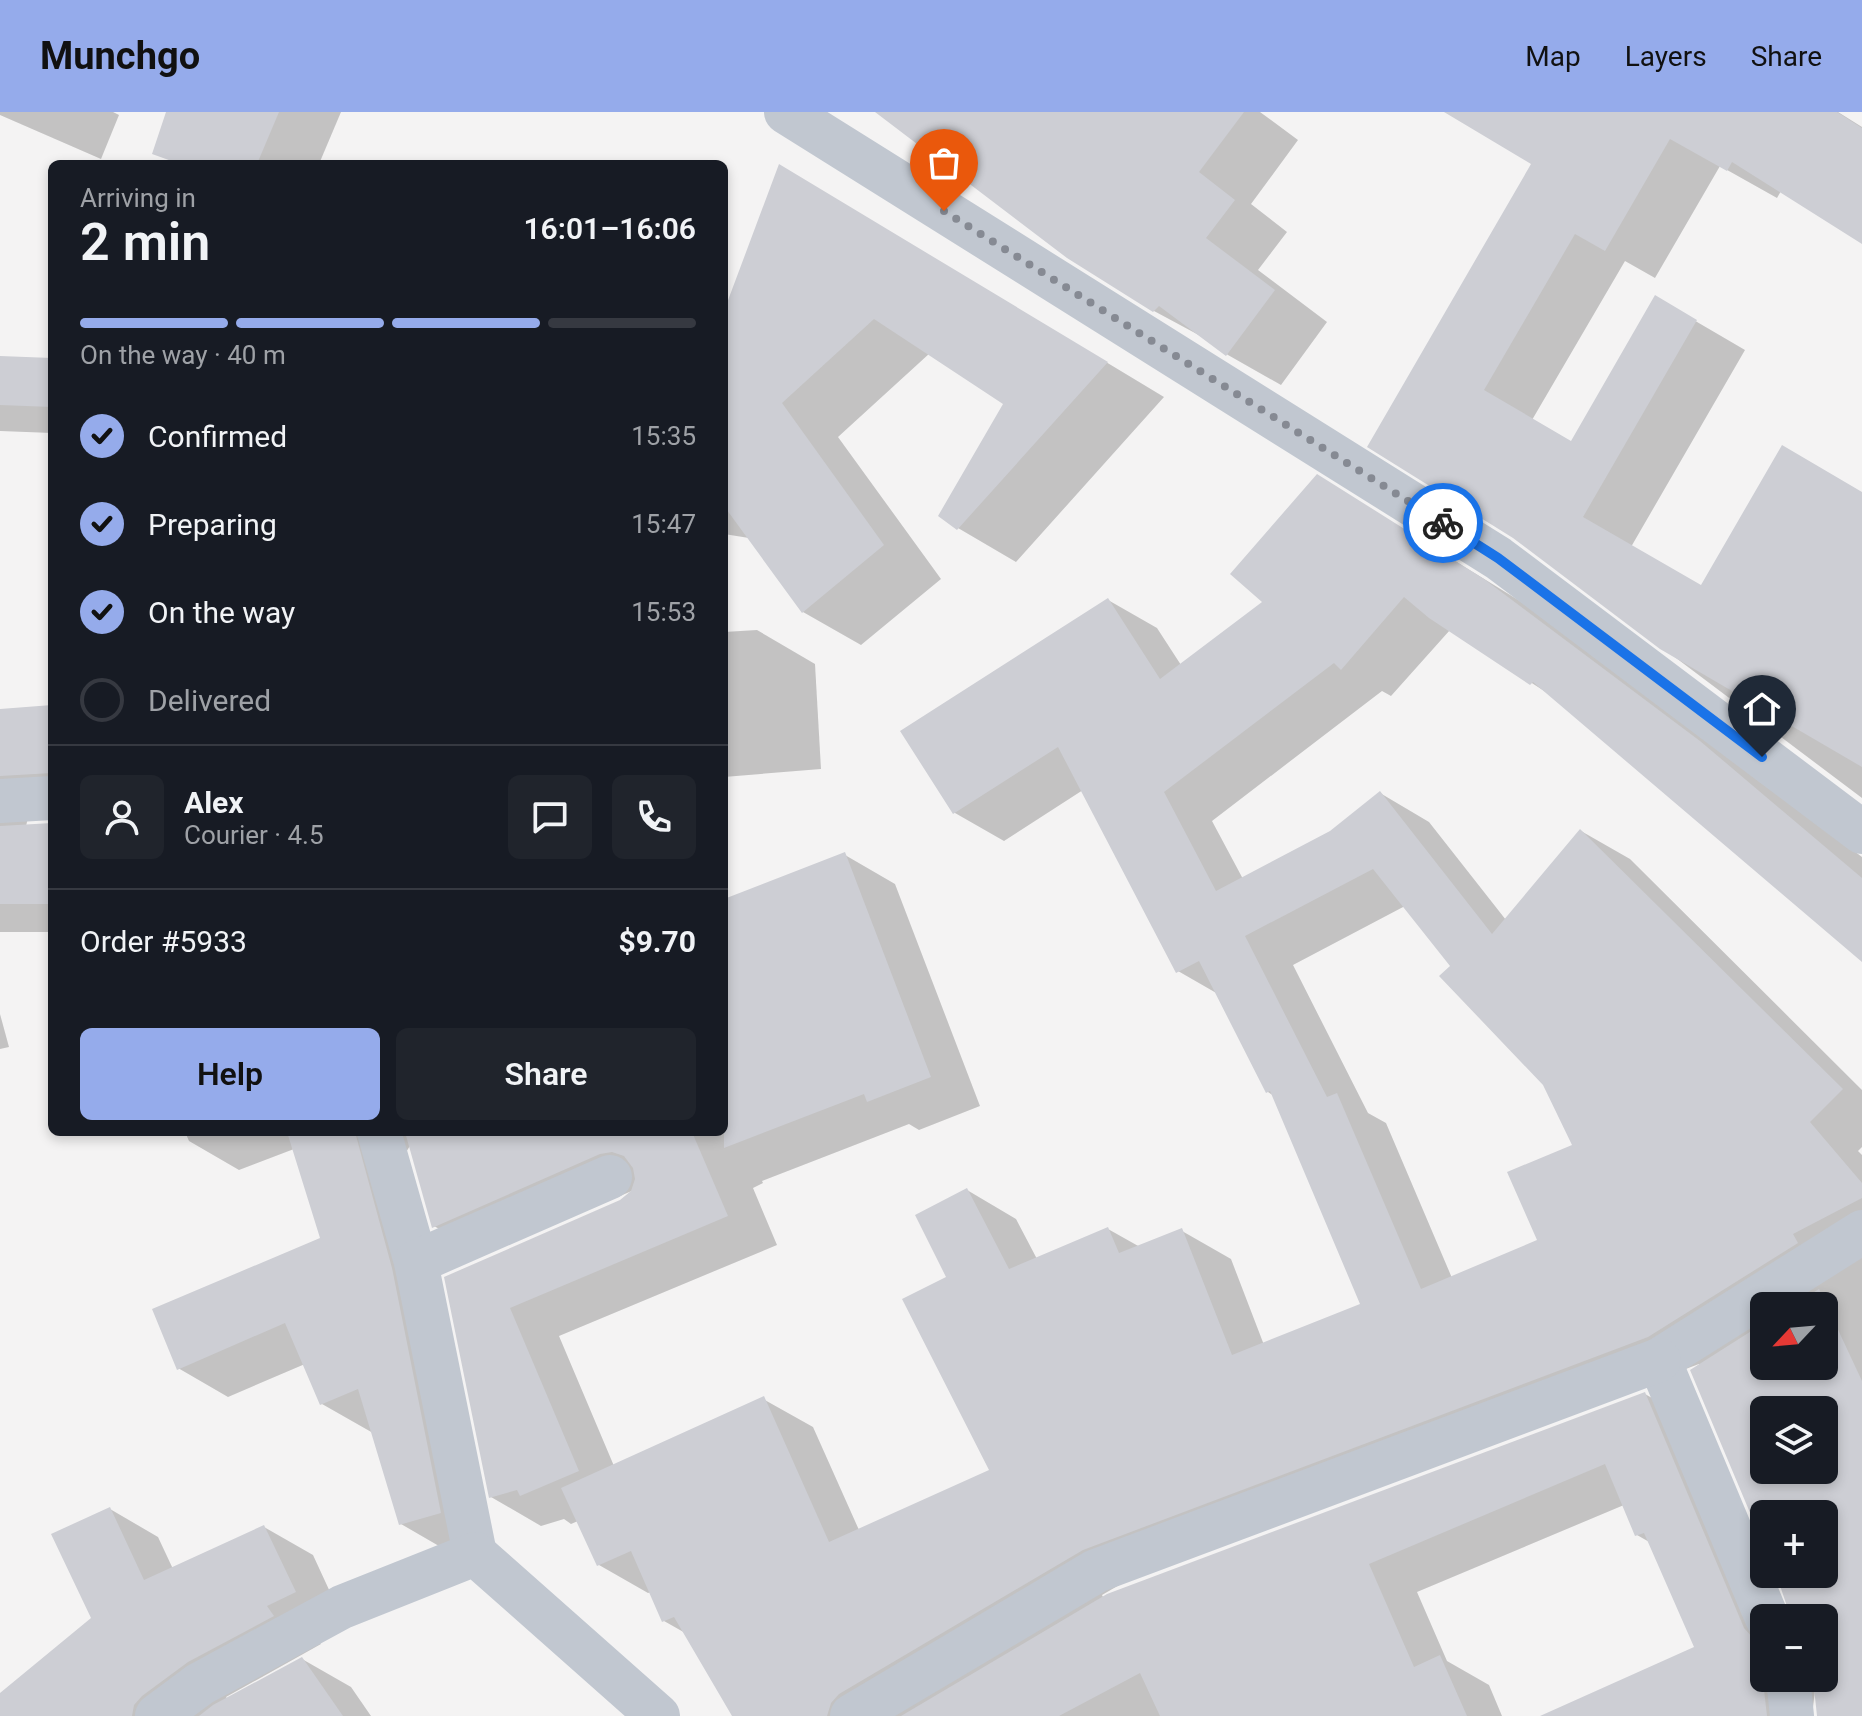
<!DOCTYPE html>
<meta charset="utf-8">
<style>
:root{--surface:#171b24;--page:#20242c;--text:#f1f3f6;--muted:#9ea1a6;--line:#363941;--accent:#95abeb}
body{margin:0;font-family:Roboto,sans-serif;background:var(--page);color:var(--text);height:100vh;display:flex;flex-direction:column;font-size:30px;white-space:nowrap}
*{box-sizing:border-box;margin:0}
p{font-size:26px;color:var(--muted)}
.icon{flex:none;width:44px;height:44px;fill:none;stroke:currentColor;stroke-width:2;stroke-linecap:round;stroke-linejoin:round}
.map{position:relative;flex:1;overflow:hidden}
.details{position:absolute;left:48px;top:48px;width:680px;height:976px;display:flex;flex-direction:column;background:var(--surface);border-radius:12px;box-shadow:0 4px 12px #0003}
.details>*{flex:none}
.needle{width:52px;rotate:244deg}
.buttons{position:absolute;left:1750px;top:1180px;display:grid;gap:16px}
.buttons a{display:grid;place-items:center;width:88px;height:88px;border-radius:12px;background:var(--surface);box-shadow:0 4px 12px #0003;font-size:40px}
.pin{position:absolute;display:grid;place-items:center;width:68px;height:68px;color:#fff;margin:-82px -34px;border-radius:50% 50% 50% 0;rotate:-45deg;box-shadow:0 0 8px #0007}
.pin .icon{rotate:45deg}
.courier{position:absolute;display:grid;place-items:center;width:80px;height:80px;margin:-40px;border:6px solid #1a73e8;border-radius:50%;background:#fff;color:#222;box-shadow:0 2px 10px #0007}
.headline em{font-style:normal;font-weight:600}
.headline div{display:flex;flex-direction:column-reverse}
.headline{display:flex;align-items:center;justify-content:space-between;height:136px;padding:0 32px}
h1{font-size:52px;font-weight:600;line-height:60px}
.bar{display:grid;grid-template-columns:repeat(4,1fr);gap:12px 8px;align-content:center;height:96px;padding:0 32px}
.bar i{height:10px;border-radius:6px;background:var(--line)}
.bar .current{background:var(--accent)}
.bar p{grid-column:span 4}
.line{display:flex;align-items:center;gap:20px;padding:0 32px;border-top:2px solid var(--line)}
.line div{flex:1}
.round{display:grid;place-items:center;flex:none;width:84px;height:84px;border-radius:12px;background:var(--page)}
ol{padding:0 32px;list-style:none}
li{display:flex;align-items:center;gap:24px;height:88px}
li p{margin-inline-start:auto}
li .icon{padding:8px;border-radius:50%;background:var(--accent);color:#111;stroke-width:4}
li:last-child{color:var(--muted)}
li i{width:44px;height:44px;border:4px solid var(--line);border-radius:50%}
.primary-button{display:flex;gap:16px;margin-top:auto;padding:16px 32px}
.primary-button a{flex:1;height:92px;border-radius:12px;background:var(--accent);color:#111;font-size:32px;font-weight:600;line-height:92px;text-align:center}
.primary-button a+a{background:var(--page);color:var(--text)}
header{display:flex;align-items:center;gap:48px;box-sizing:border-box;height:112px;padding:0 40px;background:var(--accent);color:#111}
header strong{font-size:38px}
nav{display:flex;gap:44px;margin-inline-start:auto;font-size:28px}
.map>svg:first-child{display:block}
.shadow{fill:#0003;fill-rule:evenodd}
.building{fill:#cdced4;fill-rule:evenodd}
.lines{fill:none;stroke-linecap:round;stroke-linejoin:round}
.minor{stroke:#c1c7d0;stroke-width:44}
.done{stroke:#868a93;stroke-width:8;stroke-dasharray:0 14.4}
.route{stroke:#1a73e8;stroke-width:10}
</style>
<header>
<strong>Munchgo</strong>
<nav><a>Map</a><a>Layers</a><a>Share</a></nav>
</header>
<div class="map">
<svg width="1862" height="1604" viewBox="0 0 1862 1604">
<rect width="100%" height="100%" fill="#f4f3f3"/>
<g class="shadow">
<polygon points="0,0 113,0 119,3 101,47 0,3"/>
<polygon points="168,0 341,0 319,52 212,52"/>
<polygon points="879,0 1260,0 1298,28 1251,92 1287,120 1258,158 1327,210 1281,273 1228,243 1208,228 1154,199"/>
<polygon points="1448,0 1838,0 1862,15 1862,130 1781,79 1777,86 1720,54 1655,166 1625,149 1532,308 1572,331 1656,186 1745,238 1631,435 1702,476 1862,382 1862,686 1514,424 1370,334 1534,51"/>
<polygon points="837,88 1164,285 1016,450 958,416 1006,292 930,241 838,325 941,467 861,533 803,500 749,426 724,422 724,205"/>
<polygon points="0,246 52,248 52,321 0,319"/>
<path d="M1317,364L1533,497L1862,745V847L1552,584L1450,518L1391,584L1382,579L1212,709L1243,767L1331,720L1380,681L1429,710L1506,808L1581,719L1630,747L1862,978V1035L1858,1039L1862,1043V1604H1818L1815,1578L1812,1604H1545L1696,1536L1651,1431L1637,1423L1624,1393L1417,1480L1447,1549L1489,1573L1502,1604H734L687,1522L664,1509L651,1480L648,1481L599,1453L578,1409L571,1412L564,1407L541,1414L491,1385L447,1166L621,1090L634,1078L484,1143L434,1114L411,1032L405,1042L441,1186L451,1441L401,1412L373,1321L322,1292L305,1252L228,1285L178,1256L323,1127L294,1037L239,1058L189,1029L185,1020H724V789L845,743L895,772L980,994L919,1018L909,1012L762,1069L763,1071L753,1076L777,1133L559,1224L614,1354L763,1287L813,1315L859,1418L992,1359L949,1166L967,1078L1016,1107L1037,1147L1108,1117L1140,1135L1182,1119L1231,1147L1264,1233L1362,1193L1274,984L1268,980L1218,882L1178,859L1083,678L1004,729L955,701L902,619L1108,488L1157,516L1181,553L1265,490ZM1405,794L1544,972L1574,1034L1540,1129L1452,1166L1386,1011L1368,1001L1293,853ZM1764,1194H1824V1254H1764ZM1699,1252L1764,1429V1402H1824V1462H1778L1793,1506H1824V1566H1764V1506L1694,1310L1645,1282L1103,1485L1102,1483L1133,1465ZM1764,1298H1824V1358H1764Z"/>
<polygon points="757,518 815,552 821,657 724,665 724,520"/>
<polygon points="52,595 52,692 28,706 26,714 52,713 52,820 0,820 0,599"/>
<polygon points="0,902 9,935 0,937"/>
<polygon points="110,1397 158,1425 173,1457 264,1415 313,1443 343,1508 314,1522 321,1532 226,1585 228,1588 302,1547 351,1575 371,1604 0,1604 0,1583 93,1507"/>
</g>
<g class="building">
<polygon points="166,0 279,0 257,52 180,52 152,42"/>
<polygon points="875,0 1244,0 1199,60 1235,88 1206,126 1275,178 1226,244 1159,194 1153,200 1067,146"/>
<polygon points="1444,0 1837,0 1862,16 1862,132 1732,50 1727,59 1670,27 1605,139 1575,122 1484,278 1571,329 1655,183 1697,208 1583,405 1701,473 1782,333 1862,380 1862,655 1660,537 1513,426 1367,335 1531,52"/>
<polygon points="779,52 1108,250 957,418 938,404 1003,292 874,207 782,291 884,433 802,501 724,394 724,199"/>
<polygon points="0,244 52,246 52,295 0,293"/>
<path d="M1317,362L1484,467L1700,629L1862,766V850L1533,570L1530,573L1429,506L1404,485L1341,558L1334,551L1164,680L1216,779L1330,719L1380,679L1492,822L1580,717L1843,977L1810,1010L1862,1071V1086L1793,1122L1798,1131L1648,1225L1083,1438L839,1582L831,1591L827,1604H732L674,1505L662,1510L631,1439L597,1454L561,1376L764,1284L829,1430L989,1358L902,1187L946,1165L915,1103L967,1076L1009,1157L1108,1115L1119,1141L1182,1116L1232,1243L1360,1192L1270,979L1266,981L1199,849L1176,861L1058,635L953,702L900,619L1108,486L1160,567L1262,490L1230,462ZM1373,757L1450,854L1439,864L1543,973L1572,1033L1507,1060L1537,1128L1421,1177L1337,981L1327,985L1245,824Z"/>
<polygon points="52,593 52,661 0,664 0,597"/>
<polygon points="52,711 52,792 0,792 0,714"/>
<polygon points="845,740 931,965 867,990 864,982 724,1036 724,787"/>
<polygon points="287,1020 355,1020 392,1156 441,1401 399,1413 358,1277 320,1293 285,1211 177,1258 152,1197 320,1126"/>
<polygon points="405,1020 692,1020 728,1104 510,1196 579,1359 520,1384 517,1378 489,1386 444,1165 620,1088 631,1079 635,1067 633,1056 624,1044 612,1040 600,1042 432,1116"/>
<path d="M1819,1177L1862,1269V1604H1817L1813,1566H1824V1506H1791L1776,1462H1824V1402H1764V1434L1690,1258L1764,1211V1254H1824V1194H1792ZM1764,1298H1824V1358H1764Z"/>
<polygon points="1645,1280 1744,1516 1753,1526 1764,1531 1763,1569 1767,1604 1540,1604 1694,1535 1644,1421 1635,1424 1605,1352 1369,1452 1414,1555 1440,1543 1467,1604 1160,1604 1140,1561 1059,1604 901,1604 1107,1482"/>
<polygon points="110,1395 144,1468 264,1413 296,1480 267,1494 274,1504 188,1550 142,1584 134,1593 132,1604 0,1604 0,1581 91,1506 51,1422"/>
<polygon points="302,1545 343,1604 199,1604 213,1593"/>
</g>
<g class="lines">
<g class="minor">
<polyline points="786,0 1498,446 1862,720"/>
<polyline points="0,689 52,686"/>
<polyline points="379,1020 416,1150"/>
<polyline points="475,1442 416,1150 610,1065"/>
<polyline points="1767,1506 1659,1248 1862,1120"/>
<polyline points="1788,1566 1792,1604"/>
<polyline points="157,1604 200,1572 342,1495 475,1442 658,1604"/>
<polyline points="852,1604 1096,1459 1659,1248"/>
</g>
</g>
<g class="lines">
<polyline class="done" points="944,99 1443,411"/>
<polyline class="route" points="1443,411 1498,446 1762,645"/>
</g>
</svg>
<div class="buttons">
<a><svg class="needle" viewBox="-14 -14 28 28"><path d="M0-13l5 13h-10z" fill="#e53935"/><path d="M0 13l5-13h-10z" fill="#9ea1a6"/></svg></a>
<a><svg class="icon" aria-label="layers" viewBox="0 0 24 24"><path d="M12 4l9 5-9 5-9-5zM3 14l9 5 9-5"/></svg></a>
<a>+</a>
<a>−</a>
</div>
<div class="pin" style="left:944px;top:99px;background:#ea580c"><svg class="icon" aria-label="bag" viewBox="0 0 24 24"><path d="M5 8h14l-1 12H6zM9 8a3 3 0 0 1 6 0"/></svg></div>
<div class="pin" style="left:1762px;top:645px;background:#1f2937"><svg class="icon" aria-label="home" viewBox="0 0 24 24"><path d="M3 11l9-7 9 7M6 9v11h12V9"/></svg></div>
<div class="courier" style="left:1443px;top:411px"><svg class="icon" aria-label="bike" viewBox="0 0 24 24"><circle cx="6" cy="16" r="4"/><circle cx="18" cy="16" r="4"/><path d="M6 16l4-8h5l3 8M10 8l3 8H6M13 5h3"/></svg></div>
<section class="details">
<div class="headline"><div><h1>2 min</h1><p>Arriving in</p></div><em>16:01–16:06</em></div>
<div class="bar"><i class="current"></i><i class="current"></i><i class="current"></i><i></i><p>On the way · 40 m</p></div>
<ol>
<li><svg class="icon" aria-label="check" viewBox="0 0 24 24"><path d="M5 12l5 5 9-10"/></svg>Confirmed<p>15:35</p></li>
<li><svg class="icon" aria-label="check" viewBox="0 0 24 24"><path d="M5 12l5 5 9-10"/></svg>Preparing<p>15:47</p></li>
<li><svg class="icon" aria-label="check" viewBox="0 0 24 24"><path d="M5 12l5 5 9-10"/></svg>On the way<p>15:53</p></li>
<li><i></i>Delivered</li>
</ol>
<div class="line" style="height:144px"><a class="round"><svg class="icon" aria-label="person" viewBox="0 0 24 24"><circle cx="12" cy="8" r="4"/><path d="M4 21q1-7 8-7t8 7"/></svg></a><div><b>Alex</b><p>Courier · 4.5</p></div><a class="round"><svg class="icon" aria-label="chat" viewBox="0 0 24 24"><path d="M4 5h16v11H9l-5 4z"/></svg></a><a class="round"><svg class="icon" aria-label="phone" viewBox="0 0 24 24"><path d="M5 4h4l2 5-3 2q2 4 5 5l2-3 5 2v4C11 20 4 13 5 4z"/></svg></a></div>
<div class="line" style="height:104px"><div>Order #5933</div><b>$9.70</b></div>
<div class="primary-button"><a>Help</a><a>Share</a></div>
</section>
</div>
